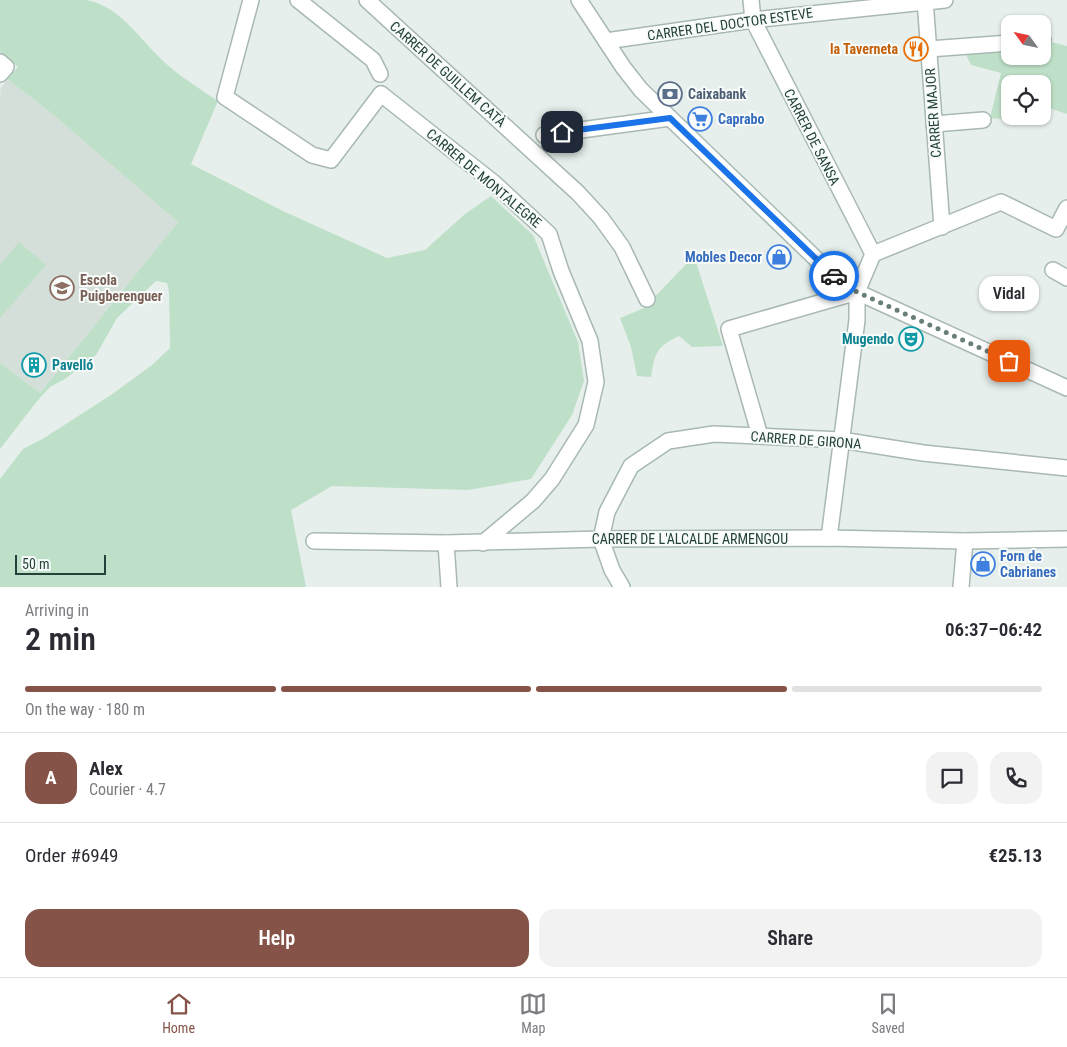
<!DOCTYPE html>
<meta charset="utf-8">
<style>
:root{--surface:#fff;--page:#f2f2f3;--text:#2b2b33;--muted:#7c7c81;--line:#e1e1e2;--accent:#855347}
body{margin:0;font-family:"Roboto Condensed",sans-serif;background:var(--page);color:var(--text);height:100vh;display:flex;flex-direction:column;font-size:19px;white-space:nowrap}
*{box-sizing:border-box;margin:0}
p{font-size:16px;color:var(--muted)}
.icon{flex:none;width:28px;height:28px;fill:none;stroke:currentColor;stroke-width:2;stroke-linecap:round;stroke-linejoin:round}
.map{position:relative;height:587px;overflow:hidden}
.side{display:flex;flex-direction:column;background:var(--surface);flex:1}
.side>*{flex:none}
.needle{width:32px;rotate:303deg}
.controls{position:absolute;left:1001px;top:15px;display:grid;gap:10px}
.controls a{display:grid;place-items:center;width:50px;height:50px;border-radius:10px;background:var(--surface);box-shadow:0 1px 4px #0004;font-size:25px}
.scale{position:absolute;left:15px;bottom:12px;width:91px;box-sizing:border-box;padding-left:5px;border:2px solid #24423a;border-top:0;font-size:14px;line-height:18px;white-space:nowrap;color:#24423a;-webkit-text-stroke:4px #f7fbf9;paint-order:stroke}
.pin{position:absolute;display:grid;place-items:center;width:42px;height:42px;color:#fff;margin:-21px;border-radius:10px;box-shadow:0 2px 8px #0006}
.courier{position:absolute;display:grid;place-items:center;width:50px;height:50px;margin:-25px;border:4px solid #1a73e8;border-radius:50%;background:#fff;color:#222;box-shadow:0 1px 6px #0007}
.bubble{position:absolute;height:35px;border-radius:15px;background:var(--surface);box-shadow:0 1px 4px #0004;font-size:16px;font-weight:600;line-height:35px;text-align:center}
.headline em{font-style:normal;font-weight:600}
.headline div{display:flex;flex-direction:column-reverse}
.headline{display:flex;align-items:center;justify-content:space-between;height:85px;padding:0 25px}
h1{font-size:32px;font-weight:600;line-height:38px}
.bar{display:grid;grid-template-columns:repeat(4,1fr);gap:8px 5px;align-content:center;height:60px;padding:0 25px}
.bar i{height:6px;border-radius:4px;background:var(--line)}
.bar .active{background:var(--accent)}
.bar p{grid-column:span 4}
.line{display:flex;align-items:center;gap:12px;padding:0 25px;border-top:1px solid var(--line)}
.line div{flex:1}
.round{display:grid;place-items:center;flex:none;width:52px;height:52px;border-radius:15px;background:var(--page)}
.action{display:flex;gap:10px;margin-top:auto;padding:10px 25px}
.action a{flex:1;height:58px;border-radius:15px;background:var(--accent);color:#fff;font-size:20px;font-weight:600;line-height:58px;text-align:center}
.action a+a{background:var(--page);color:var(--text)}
.tabs{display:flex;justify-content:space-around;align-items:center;height:70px;border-top:1px solid var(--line);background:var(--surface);font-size:14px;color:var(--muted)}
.tabs a{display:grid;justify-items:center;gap:2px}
.tabs .active{color:var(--accent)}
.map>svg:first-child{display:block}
.built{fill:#d4dfda}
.green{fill:#bfe0c8}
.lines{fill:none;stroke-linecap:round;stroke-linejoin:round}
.minor-casing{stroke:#a8b8b2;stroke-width:18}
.minor{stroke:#fff;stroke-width:15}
.done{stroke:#687f78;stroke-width:5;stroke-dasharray:0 9}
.route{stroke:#1a73e8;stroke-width:6}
.labels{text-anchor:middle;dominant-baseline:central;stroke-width:4;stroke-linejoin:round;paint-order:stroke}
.street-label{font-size:14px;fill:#24423a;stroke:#f7fbf9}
.food-label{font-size:14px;font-weight:bold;fill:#c56008;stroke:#f7fbf9;text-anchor:end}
.service-label{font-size:14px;font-weight:bold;fill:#4e5e75;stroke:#f7fbf9;text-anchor:start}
.shop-label{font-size:14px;font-weight:bold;fill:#366cbe;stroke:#f7fbf9;text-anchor:start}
.education-label{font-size:14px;font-weight:bold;fill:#785e54;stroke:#f7fbf9;text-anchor:start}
.culture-label{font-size:14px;font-weight:bold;fill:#0d838f;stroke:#f7fbf9;text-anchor:end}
</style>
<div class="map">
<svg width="1067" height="587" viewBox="0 0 1067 587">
<rect width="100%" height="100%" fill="#e6efeb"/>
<polygon class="built" points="7,79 50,112 178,222 40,393 0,363 0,95 1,92 0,90"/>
<g class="green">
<path d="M0,0H87C123,7 143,45 170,67C185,80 202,90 218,101L191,164L283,211L387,258L425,250L465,214L491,196L533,235L578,342L584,381L572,415L531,479L468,490L332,486L291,510L306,587H0V479L23,449L44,438L111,395L152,365L170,348L169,292L167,283L156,281L117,318L96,355L65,379L50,387L38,400L0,449V363L40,393L178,222L50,112L7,79L18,67L0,52Z"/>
<polygon points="1043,40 1067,46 1067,114 1043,106 1042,84 1010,84 1010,116 1025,116 1021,121 990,118 1001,73 971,65 964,50 1010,44 1010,56 1042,56"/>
<polygon points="19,242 46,265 0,318 0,265"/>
<path d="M694,256L723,346L692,347L679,336C656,347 655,353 651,377L637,376L631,347L620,318L644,308Z"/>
</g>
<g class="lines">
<g class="minor-casing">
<g id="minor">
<polyline points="251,0 225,97 312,155 331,160 381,94"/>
<polyline points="298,0 373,60 380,74"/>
<polyline points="367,0 578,193 601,218 622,247 647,299"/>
<polyline points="579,0 623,67 641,90 838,280 857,292 1067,388"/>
<polyline points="751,0 753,20 873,254"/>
<polyline points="925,0 942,227"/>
<polyline points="1042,40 1043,40"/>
<polyline points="606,41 753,20 945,0"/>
<polyline points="929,49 1010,43"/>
<polyline points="0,62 6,67 0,74"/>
<polyline points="381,94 494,183 549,234 561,271 590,341 596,382 586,425 552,479 533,501 483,543"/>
<polyline points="934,124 983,120"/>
<polyline points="544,135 670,118"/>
<polyline points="1053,270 1067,278"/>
<polyline points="760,436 729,329 857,292"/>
<polyline points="829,538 857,320 857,292 873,254 1001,202 1056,229 1067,208"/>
<polyline points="601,539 607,512 631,466 668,441 714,434 841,440 923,453 1067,468"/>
<polyline points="601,539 612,570 622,587"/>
<polyline points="314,541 446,543 601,539 829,538 965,541 1067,539"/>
<polyline points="446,543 449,587"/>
<polyline points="961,587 965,541"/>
</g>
</g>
<use href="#minor" class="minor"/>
</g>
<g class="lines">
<polyline class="done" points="834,276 857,292 1009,361"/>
<polyline class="route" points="562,132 670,118 834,276"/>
</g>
<defs>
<g id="restaurant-ring" transform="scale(1.25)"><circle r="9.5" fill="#f7fbf9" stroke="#e8710a" stroke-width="1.5"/><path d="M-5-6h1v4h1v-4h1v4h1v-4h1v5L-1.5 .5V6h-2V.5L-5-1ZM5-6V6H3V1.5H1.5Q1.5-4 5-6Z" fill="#e8710a"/></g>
<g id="bank-ring" transform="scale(1.25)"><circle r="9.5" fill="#f7fbf9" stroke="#5c6f8a" stroke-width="1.5"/><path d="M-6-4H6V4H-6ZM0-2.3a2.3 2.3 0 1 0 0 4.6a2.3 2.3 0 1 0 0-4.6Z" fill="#5c6f8a"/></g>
<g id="supermarket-ring" transform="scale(1.25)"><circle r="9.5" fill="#f7fbf9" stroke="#3f7fe0" stroke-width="1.5"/><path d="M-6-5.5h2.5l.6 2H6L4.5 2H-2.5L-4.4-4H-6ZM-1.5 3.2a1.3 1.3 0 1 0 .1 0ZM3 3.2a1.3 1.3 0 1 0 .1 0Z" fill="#3f7fe0"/></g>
<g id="shop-ring" transform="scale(1.25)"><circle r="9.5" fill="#f7fbf9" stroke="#3f7fe0" stroke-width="1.5"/><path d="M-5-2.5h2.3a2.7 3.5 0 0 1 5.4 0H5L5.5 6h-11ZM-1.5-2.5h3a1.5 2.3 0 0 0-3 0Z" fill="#3f7fe0"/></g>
<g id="school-ring" transform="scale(1.25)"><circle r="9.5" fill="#f7fbf9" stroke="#8d6e63" stroke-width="1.5"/><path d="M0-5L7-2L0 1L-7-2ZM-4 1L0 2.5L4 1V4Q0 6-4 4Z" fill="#8d6e63"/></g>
<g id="theatre-ring" transform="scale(1.25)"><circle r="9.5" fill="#f7fbf9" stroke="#0f9aa8" stroke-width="1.5"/><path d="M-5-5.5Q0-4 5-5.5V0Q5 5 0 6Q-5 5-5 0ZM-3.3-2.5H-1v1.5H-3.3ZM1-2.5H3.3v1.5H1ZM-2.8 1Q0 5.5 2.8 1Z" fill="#0f9aa8"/></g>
<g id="building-ring" transform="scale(1.25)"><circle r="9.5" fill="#f7fbf9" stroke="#0f9aa8" stroke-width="1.5"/><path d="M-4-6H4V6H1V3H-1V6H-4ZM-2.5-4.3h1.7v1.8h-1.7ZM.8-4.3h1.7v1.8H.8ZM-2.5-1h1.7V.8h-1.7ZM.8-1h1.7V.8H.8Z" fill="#0f9aa8"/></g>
</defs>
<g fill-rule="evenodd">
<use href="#restaurant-ring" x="916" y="49"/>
<use href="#bank-ring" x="670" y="94"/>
<use href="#supermarket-ring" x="700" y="119"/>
<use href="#shop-ring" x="779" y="257"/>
<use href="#school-ring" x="62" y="288"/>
<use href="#theatre-ring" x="911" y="339"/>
<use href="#building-ring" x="34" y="365"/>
<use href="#shop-ring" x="983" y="564"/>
</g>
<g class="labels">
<g class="street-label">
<text transform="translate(730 24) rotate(-8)">CARRER DEL DOCTOR ESTEVE</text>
<text transform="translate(448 74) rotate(42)">CARRER DE GUILLEM CATÀ</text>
<text transform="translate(933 113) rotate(-94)">CARRER MAJOR</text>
<text transform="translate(812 137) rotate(63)">CARRER DE SANSA</text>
<text transform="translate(484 178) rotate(40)">CARRER DE MONTALEGRE</text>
<text transform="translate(806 440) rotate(4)">CARRER DE GIRONA</text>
<text x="690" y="539">CARRER DE L'ALCALDE ARMENGOU</text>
</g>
<g class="food-label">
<text x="898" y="49">la Taverneta</text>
</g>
<g class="service-label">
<text x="688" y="94">Caixabank</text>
</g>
<g class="shop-label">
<text x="718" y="119">Caprabo</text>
<text x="762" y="257" text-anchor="end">Mobles Decor</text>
<text x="1000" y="556">Forn de<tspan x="1000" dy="16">Cabrianes</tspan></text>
</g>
<g class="education-label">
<text x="80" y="280">Escola<tspan x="80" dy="16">Puigberenguer</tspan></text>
</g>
<g class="culture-label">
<text x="894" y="339">Mugendo</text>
<text x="52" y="365" text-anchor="start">Pavelló</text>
</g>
</g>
</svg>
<div class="controls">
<a><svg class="needle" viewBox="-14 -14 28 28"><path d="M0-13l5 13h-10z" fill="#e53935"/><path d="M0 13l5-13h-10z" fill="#7c7c81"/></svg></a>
<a><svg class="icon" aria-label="locate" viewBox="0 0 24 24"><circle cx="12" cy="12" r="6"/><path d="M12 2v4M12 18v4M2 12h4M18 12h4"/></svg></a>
</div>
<div class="scale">50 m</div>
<div class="pin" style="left:1009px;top:361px;background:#ea580c"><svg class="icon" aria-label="bag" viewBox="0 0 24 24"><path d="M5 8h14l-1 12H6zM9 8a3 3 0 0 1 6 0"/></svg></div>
<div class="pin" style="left:562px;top:132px;background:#1f2937"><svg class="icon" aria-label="home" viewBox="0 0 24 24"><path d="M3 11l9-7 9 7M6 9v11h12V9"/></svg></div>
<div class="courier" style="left:834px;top:276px"><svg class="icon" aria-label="car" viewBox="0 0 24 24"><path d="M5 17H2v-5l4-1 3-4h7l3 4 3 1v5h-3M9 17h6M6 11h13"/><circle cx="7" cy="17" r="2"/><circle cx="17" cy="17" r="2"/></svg></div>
<div class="bubble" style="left:979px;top:276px;width:60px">Vidal</div>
</div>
<section class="side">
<div class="headline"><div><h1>2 min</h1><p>Arriving in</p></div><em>06:37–06:42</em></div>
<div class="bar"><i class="active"></i><i class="active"></i><i class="active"></i><i></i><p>On the way · 180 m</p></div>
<div class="line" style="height:90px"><b class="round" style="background:var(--accent);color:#fff">A</b><div><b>Alex</b><p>Courier · 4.7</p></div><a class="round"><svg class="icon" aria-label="chat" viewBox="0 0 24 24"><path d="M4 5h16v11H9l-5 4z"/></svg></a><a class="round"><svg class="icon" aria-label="phone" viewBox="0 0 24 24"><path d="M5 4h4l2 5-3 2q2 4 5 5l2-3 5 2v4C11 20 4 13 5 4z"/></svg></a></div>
<div class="line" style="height:65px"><div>Order #6949</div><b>€25.13</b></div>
<div class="action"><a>Help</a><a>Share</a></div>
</section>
<nav class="tabs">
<a class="active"><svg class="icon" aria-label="home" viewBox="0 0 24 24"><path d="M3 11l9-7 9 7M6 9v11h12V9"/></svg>Home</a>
<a><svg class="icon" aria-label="map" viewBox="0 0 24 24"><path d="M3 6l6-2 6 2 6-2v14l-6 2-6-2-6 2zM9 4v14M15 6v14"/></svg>Map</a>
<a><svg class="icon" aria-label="saved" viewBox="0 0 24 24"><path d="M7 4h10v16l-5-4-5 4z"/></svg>Saved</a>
</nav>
